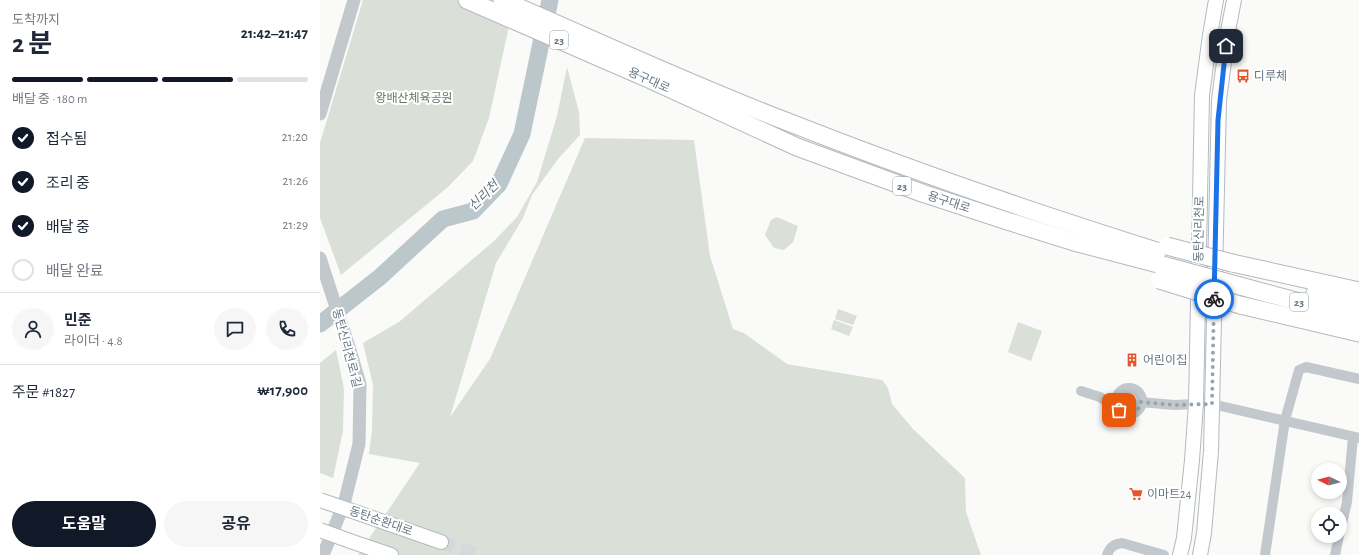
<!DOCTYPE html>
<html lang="ko">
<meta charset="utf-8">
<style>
:root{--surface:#fff;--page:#f6f6f7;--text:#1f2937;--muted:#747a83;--line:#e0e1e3;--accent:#111827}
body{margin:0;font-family:"Alegreya Sans","Noto Sans KR",sans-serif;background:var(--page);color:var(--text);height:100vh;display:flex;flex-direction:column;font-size:15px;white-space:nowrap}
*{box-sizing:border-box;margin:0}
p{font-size:13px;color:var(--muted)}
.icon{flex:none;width:22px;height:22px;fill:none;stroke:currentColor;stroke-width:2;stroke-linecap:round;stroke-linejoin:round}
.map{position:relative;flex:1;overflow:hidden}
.drawer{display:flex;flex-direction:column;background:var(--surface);width:320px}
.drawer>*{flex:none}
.needle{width:26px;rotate:276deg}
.fabs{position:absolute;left:991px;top:463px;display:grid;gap:8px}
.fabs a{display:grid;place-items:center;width:36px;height:36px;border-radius:50%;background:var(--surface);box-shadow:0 2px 6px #0003;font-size:20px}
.pin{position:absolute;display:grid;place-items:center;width:34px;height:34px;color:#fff;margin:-17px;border-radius:8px;box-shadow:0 2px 6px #0006}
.courier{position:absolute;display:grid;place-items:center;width:40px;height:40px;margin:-20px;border:3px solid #1a73e8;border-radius:50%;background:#fff;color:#222;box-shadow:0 1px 5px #0007}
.overview em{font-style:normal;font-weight:700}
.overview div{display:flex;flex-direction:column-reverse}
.overview{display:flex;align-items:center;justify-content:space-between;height:68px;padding:0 12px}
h1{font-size:26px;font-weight:700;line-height:30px}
.bar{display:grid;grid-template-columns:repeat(4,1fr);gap:6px 4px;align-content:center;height:48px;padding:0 12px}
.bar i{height:5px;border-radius:3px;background:var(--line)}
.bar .active{background:var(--accent)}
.bar p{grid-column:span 4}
.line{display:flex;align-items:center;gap:10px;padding:0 12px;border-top:1px solid var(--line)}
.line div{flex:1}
.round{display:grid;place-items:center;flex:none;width:42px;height:42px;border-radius:21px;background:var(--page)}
ol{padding:0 12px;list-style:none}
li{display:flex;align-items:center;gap:12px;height:44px}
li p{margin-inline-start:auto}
li .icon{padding:4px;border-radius:50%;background:var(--accent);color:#fff;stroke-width:4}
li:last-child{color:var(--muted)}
li i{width:22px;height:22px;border:2px solid var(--line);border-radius:50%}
.action{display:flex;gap:8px;margin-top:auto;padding:8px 12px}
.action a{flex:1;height:46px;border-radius:24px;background:var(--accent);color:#fff;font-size:16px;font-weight:700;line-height:46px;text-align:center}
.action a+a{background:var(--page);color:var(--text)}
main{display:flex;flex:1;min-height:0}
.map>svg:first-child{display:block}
.green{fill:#dadfd7}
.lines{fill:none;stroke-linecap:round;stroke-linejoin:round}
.river{stroke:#bbc7cb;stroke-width:17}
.secondary-tunnel{stroke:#d5d9db;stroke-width:14;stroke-dasharray:14 7;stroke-linecap:butt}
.secondary-casing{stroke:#b3babf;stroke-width:16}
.trunk-casing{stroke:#b4b9bd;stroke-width:19}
.minor{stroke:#c3c8cc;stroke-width:10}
.tertiary{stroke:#c3c8cc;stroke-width:13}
.secondary{stroke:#fff;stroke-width:14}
.trunk{stroke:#fff;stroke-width:17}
.secondary-bridge-casing{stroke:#b3babf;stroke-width:16;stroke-linecap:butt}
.trunk-bridge-casing{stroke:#b4b9bd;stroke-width:19;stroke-linecap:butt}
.secondary-bridge{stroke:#fff;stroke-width:14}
.trunk-bridge{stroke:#fff;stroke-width:17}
.done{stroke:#99a4ac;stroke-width:4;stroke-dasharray:0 7.2}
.route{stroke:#1a73e8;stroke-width:5}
.labels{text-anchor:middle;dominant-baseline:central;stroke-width:4;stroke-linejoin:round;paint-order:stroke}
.shield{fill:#fff;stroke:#939fa8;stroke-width:1}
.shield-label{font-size:11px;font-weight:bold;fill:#657683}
.poi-label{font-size:12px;fill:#657683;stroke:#fff;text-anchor:start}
.street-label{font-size:12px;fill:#657683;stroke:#fff}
.park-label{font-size:12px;fill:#687a64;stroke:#fff}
.water-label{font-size:13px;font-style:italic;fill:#60757c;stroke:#fff}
</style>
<main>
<section class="drawer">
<div class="overview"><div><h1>2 분</h1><p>도착까지</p></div><em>21:42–21:47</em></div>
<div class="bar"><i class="active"></i><i class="active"></i><i class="active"></i><i></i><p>배달 중 · 180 m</p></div>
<ol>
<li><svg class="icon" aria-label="check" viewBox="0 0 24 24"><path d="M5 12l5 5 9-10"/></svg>접수됨<p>21:20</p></li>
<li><svg class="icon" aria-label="check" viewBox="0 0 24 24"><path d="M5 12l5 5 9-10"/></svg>조리 중<p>21:26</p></li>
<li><svg class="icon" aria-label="check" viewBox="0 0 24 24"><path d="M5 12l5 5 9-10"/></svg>배달 중<p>21:29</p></li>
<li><i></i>배달 완료</li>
</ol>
<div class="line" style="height:72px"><a class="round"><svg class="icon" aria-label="person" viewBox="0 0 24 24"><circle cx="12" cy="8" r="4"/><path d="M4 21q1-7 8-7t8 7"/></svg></a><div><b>민준</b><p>라이더 · 4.8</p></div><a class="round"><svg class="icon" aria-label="chat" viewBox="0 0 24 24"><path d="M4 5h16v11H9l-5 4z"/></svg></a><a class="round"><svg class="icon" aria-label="phone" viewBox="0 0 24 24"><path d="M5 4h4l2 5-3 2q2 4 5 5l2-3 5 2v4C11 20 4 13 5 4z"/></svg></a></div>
<div class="line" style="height:52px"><div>주문 #1827</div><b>₩17,900</b></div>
<div class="action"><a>도움말</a><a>공유</a></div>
</section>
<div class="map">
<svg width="1039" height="555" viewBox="0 0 1039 555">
<rect width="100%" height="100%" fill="#fafaf8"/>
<g class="green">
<polygon points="43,0 149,0 191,17 169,118 153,161 128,187 21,275 0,218 0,143"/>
<polygon points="247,67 259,112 260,135 238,159 212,195 203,218 176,263 130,417 170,359 265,138 374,140 390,256 413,329 424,333 467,364 562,380 568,388 572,404 593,429 645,478 646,512 661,555 38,555 100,463 49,454 52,431 53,385 43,343 79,322 174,241 197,217 217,182 237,116"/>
<polygon points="457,217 478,226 473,242 464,250 454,248 445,235 451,220"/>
<polygon points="518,309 537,316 533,325 515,319"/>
<polygon points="514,320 533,327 529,336 511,329"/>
<polygon points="698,322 722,331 711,361 688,352"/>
<polygon points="16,350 24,389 23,431 13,478 0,473 0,363"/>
</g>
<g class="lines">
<polyline class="river" points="0,324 60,277 123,219 153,211 179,184 202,134 230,0"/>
<polyline class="secondary-tunnel" points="121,542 157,555"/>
<g class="secondary-casing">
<g id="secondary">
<polyline points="38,513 121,542"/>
<polyline points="30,541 71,555"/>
<polyline points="860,555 864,538 872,460 876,404 882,95 890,35 896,0"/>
<polyline points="880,555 884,533 891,451 899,100 908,31 914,0"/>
</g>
</g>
<g class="trunk-casing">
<g id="trunk">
<polyline points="147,0 331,80 477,147 602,193 684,220 754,242 842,265"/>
<path d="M182,0C277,41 371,85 468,122C592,171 718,214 846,254"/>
<polyline points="912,263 1039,291"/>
<polyline points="920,286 1039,318"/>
<polyline points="995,293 1039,304"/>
<polyline points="920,305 1039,333"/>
</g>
</g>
<g class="minor">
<circle cx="809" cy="401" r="13"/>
<polyline points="761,391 780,397 799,410"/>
<polyline points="821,402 854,405 876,404"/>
<polyline points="892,404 1039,438"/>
<polyline points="1020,533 1027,502 1033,437"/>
<path d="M787,555C790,547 794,544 802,543L844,555"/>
<polyline points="945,555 965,420 979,370 986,367 1039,379"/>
<polyline points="1015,555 1019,536"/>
</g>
<g class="tertiary">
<polyline points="0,114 34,0"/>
<polyline points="0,258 30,350 40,384 39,444 24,504 3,555"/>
</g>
<use href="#secondary" class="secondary"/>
<use href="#trunk" class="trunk"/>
<g class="secondary-bridge-casing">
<g id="secondary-bridge">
<polyline points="0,500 38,513"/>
<polyline points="0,530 30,541"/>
</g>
</g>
<g class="trunk-bridge-casing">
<g id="trunk-bridge">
<polyline points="847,246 912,263"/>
<polyline points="842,265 920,286"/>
<polyline points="839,280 920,305"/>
</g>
</g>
<use href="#secondary-bridge" class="secondary-bridge"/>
<use href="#trunk-bridge" class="trunk-bridge"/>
</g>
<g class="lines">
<path class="done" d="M799,410C808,417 819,413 821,402L854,405L892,404L894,299"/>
<polyline class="route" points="894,299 898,120 906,46"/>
</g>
<defs>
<g id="bus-bare" transform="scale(1.08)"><path d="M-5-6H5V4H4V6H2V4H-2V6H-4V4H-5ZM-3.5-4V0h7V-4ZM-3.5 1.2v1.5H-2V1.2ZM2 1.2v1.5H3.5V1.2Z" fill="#e4572e" stroke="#fff" stroke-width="2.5" paint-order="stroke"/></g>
<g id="building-bare" transform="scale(1.08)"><path d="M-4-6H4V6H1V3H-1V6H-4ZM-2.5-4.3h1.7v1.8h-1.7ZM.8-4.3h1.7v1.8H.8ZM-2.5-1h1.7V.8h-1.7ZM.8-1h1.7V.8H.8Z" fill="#e4572e" stroke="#fff" stroke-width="2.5" paint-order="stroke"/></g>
<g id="supermarket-bare" transform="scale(1.08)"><path d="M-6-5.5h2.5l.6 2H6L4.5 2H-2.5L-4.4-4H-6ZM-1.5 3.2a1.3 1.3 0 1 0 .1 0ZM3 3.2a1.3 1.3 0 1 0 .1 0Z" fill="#e4572e" stroke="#fff" stroke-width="2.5" paint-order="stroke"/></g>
</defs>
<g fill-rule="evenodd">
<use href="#bus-bare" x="923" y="76"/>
<use href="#building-bare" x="812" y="360"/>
<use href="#supermarket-bare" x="816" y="494"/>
</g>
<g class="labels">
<g class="shield">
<rect x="230" y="31" width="18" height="18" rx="3"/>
<rect x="573" y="177" width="18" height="18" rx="3"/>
<rect x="970" y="293" width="18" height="18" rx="3"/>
</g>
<g class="shield-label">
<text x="239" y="40">23</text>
<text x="582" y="186">23</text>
<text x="979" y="302">23</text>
</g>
<g class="poi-label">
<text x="934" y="76">디루체</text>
<text x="823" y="360">어린이집</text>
<text x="827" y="494">이마트24</text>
</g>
<g class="street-label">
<text transform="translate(329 80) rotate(24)">용구대로</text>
<text transform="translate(629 202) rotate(18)">용구대로</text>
<text transform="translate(879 229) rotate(-89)">동탄신리천로</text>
<text transform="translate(27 348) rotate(75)">동탄신리천로1길</text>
<text transform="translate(61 521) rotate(19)">동탄순환대로</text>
</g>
<g class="park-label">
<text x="94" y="98">왕배산체육공원</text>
</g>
<g class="water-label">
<text transform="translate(164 196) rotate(-44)">신리천</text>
</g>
</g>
</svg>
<div class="fabs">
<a><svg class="needle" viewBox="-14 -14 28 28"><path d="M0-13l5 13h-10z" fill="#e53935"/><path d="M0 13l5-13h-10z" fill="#747a83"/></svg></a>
<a><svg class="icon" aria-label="locate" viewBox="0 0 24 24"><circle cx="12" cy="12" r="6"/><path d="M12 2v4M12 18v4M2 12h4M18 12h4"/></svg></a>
</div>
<div class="pin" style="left:799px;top:410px;background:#ea580c"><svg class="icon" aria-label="bag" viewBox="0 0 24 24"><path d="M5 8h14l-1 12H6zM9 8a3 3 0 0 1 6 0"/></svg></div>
<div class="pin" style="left:906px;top:46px;background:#1f2937"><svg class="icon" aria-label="home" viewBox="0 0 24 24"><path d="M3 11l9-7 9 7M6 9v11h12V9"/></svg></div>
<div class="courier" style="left:894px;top:299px"><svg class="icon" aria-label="bike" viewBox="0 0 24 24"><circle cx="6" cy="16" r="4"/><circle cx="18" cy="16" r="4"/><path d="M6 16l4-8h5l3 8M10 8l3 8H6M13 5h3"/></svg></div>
</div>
</main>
